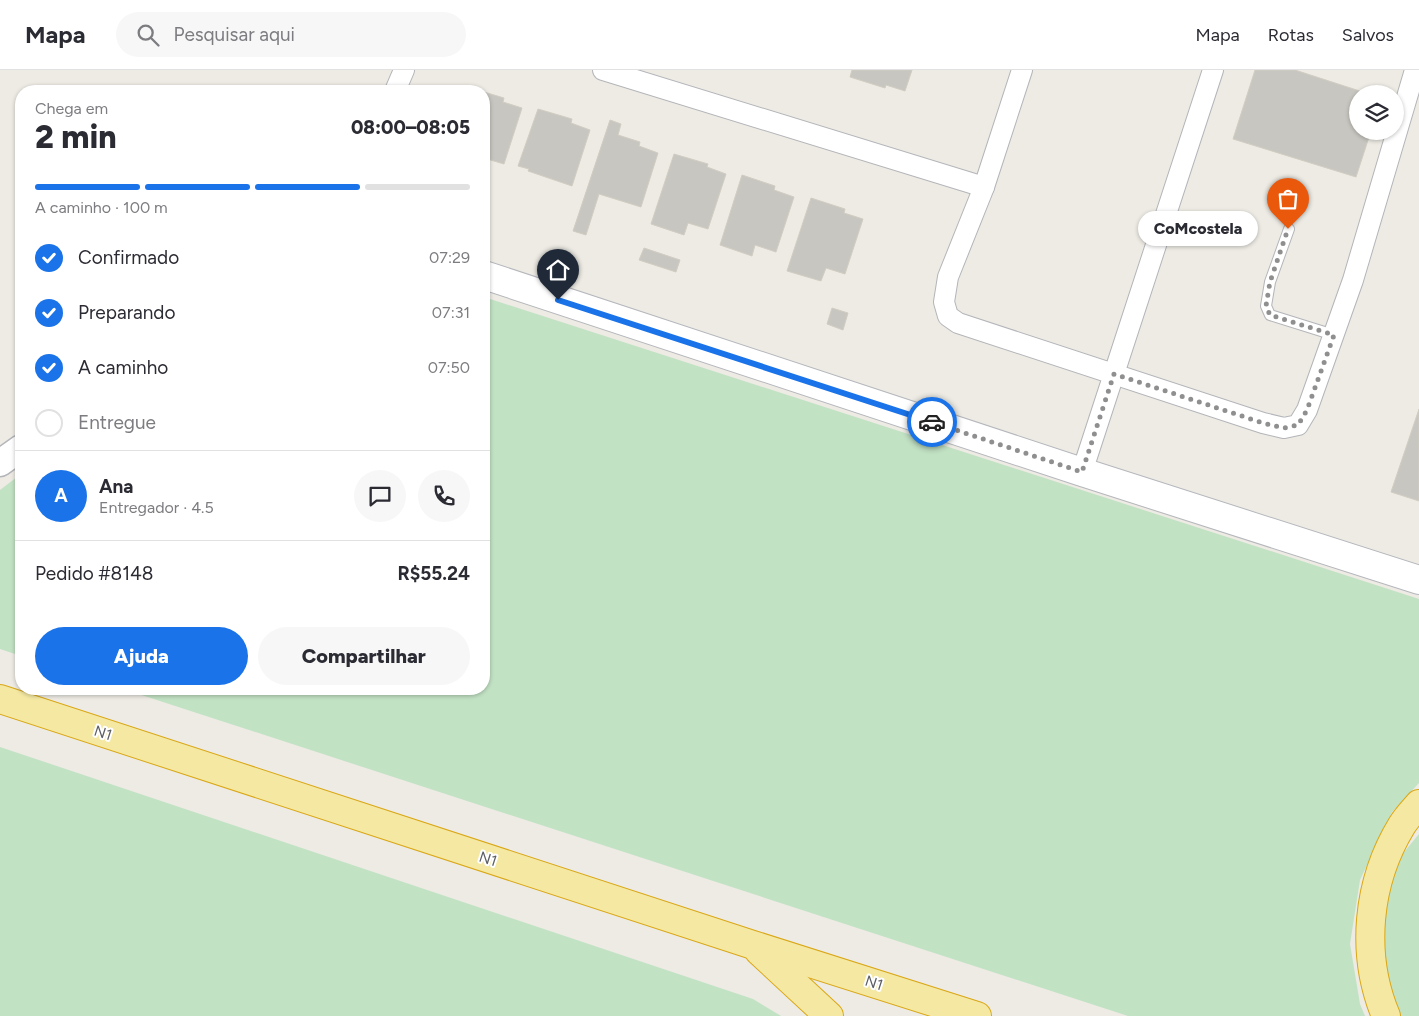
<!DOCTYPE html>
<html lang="pt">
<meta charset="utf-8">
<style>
:root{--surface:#fff;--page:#f7f7f7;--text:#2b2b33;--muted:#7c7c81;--line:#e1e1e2;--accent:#1a73e8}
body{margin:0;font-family:Figtree,sans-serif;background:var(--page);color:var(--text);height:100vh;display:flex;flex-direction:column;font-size:19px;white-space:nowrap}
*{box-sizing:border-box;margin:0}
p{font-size:16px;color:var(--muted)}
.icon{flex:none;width:28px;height:28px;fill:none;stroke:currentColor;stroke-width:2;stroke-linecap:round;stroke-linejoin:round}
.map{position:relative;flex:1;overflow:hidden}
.drawer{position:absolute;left:15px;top:15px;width:475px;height:610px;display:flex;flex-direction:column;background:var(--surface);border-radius:20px;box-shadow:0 1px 4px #0004}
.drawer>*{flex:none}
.fabs{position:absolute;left:1349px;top:15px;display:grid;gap:10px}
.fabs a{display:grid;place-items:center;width:55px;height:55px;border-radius:50%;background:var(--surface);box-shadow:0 1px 4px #0004;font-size:25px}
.pin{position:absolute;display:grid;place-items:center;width:42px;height:42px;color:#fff;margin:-51px -21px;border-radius:50% 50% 50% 0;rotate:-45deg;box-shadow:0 0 5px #0007}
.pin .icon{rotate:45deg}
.courier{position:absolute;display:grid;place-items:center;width:50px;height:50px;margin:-25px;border:4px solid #1a73e8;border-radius:50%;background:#fff;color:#222;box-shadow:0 1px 6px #0007}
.bubble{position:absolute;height:35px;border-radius:18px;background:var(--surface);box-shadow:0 1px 4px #0004;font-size:16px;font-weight:800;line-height:35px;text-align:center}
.overview em{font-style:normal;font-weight:800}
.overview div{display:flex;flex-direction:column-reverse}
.overview{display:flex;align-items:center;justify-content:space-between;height:85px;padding:0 20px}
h1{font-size:32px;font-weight:800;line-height:38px}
.bar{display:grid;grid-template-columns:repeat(4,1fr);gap:8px 5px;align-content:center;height:60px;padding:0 20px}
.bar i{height:6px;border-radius:4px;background:var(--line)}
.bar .active{background:var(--accent)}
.bar p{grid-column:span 4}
.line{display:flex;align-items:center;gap:12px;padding:0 20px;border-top:1px solid var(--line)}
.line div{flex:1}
.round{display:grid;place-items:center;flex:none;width:52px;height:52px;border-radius:26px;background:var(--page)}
ol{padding:0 20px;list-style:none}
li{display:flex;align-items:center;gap:15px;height:55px}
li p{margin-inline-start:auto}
li .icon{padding:5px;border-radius:50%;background:var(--accent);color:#fff;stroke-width:4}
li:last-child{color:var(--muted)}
li i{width:28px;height:28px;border:2px solid var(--line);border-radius:50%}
.primary-button{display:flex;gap:10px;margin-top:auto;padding:10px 20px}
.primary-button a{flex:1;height:58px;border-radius:30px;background:var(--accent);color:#fff;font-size:20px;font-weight:800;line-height:58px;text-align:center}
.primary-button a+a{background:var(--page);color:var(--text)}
header{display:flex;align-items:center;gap:30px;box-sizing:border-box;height:70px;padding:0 25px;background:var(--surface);border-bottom:1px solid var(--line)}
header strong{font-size:24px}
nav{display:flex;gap:28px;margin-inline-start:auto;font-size:18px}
.search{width:350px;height:45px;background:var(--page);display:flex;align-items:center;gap:12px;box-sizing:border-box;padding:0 18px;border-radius:28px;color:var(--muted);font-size:19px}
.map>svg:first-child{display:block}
.green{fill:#c2e2c4}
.building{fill:#c8c6c0;stroke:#d1cdc2}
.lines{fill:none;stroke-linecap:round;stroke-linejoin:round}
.service-casing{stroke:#b4b5b9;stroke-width:12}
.minor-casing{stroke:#b4b5b9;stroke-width:22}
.tertiary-casing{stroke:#b4b5b9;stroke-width:29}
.secondary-casing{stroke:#b5b7bc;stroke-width:30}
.trunk-casing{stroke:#daa716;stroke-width:30}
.service{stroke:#fff;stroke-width:10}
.minor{stroke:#fff;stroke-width:20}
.tertiary{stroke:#fff;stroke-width:26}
.secondary{stroke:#fff;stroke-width:28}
.trunk{stroke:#f4e8a2;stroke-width:28}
.done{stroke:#8f8f90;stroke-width:5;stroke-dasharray:0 9}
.route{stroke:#1a73e8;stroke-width:6}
.labels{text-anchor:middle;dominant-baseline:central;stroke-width:4;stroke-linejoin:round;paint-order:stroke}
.street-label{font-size:15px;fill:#5c5e63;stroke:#fff}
</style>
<header>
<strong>Mapa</strong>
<div class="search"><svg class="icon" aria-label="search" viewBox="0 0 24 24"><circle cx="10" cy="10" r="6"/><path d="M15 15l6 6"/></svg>Pesquisar aqui</div>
<nav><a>Mapa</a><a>Rotas</a><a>Salvos</a></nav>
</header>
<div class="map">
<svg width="1419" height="946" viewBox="0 0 1419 946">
<rect width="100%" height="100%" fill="#edebe4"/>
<g class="green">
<polygon points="484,227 1419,529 1419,713 1392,742 1360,810 1350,874 1360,934 1365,946 1128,946 123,619 484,619"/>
<polygon points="21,404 21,586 0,579 0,420"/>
<polygon points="0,677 753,929 781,946 0,946"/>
<polygon points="1419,764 1419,946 1399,946 1381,905 1380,847 1400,787"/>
</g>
<g class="building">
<polygon points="852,0 912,0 905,21 886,15 885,18 850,7"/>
<polygon points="1255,0 1295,0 1369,24 1358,24 1358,61 1371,61 1356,107 1233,69"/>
<polygon points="484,22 504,28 503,32 522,38 504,94 484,88"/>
<polygon points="538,39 572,49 571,53 590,60 572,116 528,101 529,99 518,96"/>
<polygon points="610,50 621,54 618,65 640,72 639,76 658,83 641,137 599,124 586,165 573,161"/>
<polygon points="674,84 708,94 707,97 726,104 708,159 688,153 684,165 651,154"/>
<polygon points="742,105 775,116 774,120 794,127 776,182 755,175 752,186 720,175"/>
<polygon points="811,128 845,139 844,143 863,149 845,204 826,198 821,211 787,201"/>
<polygon points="644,178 680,190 676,202 639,190"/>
<polygon points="832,238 848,243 843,260 827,254"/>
<polygon points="1419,339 1419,431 1391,422"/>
</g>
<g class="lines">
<g class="service-casing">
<polyline id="service" points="1289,159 1270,212 1266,236 1270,245 1334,265"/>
</g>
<g class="minor-casing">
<g id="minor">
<polyline points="603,0 984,117"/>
<polyline points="1022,0 984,117 948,207 944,232 948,246 958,253 1263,353 1284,358 1298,355 1307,340 1353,210 1415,0"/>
<polyline points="395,21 404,0"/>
<polyline points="1082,402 1213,0"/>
</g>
</g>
<g class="tertiary-casing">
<polyline id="tertiary" points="0,393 21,378"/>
</g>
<g class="secondary-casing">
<polyline id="secondary" points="484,205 1082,402 1419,510"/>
</g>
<g class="trunk-casing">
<g id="trunk">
<polyline points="0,629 753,875 977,946"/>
<polyline points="759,881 829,946"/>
<path d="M1386,946C1360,884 1367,812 1402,755C1407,747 1413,741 1419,734"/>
</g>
</g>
<use href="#service" class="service"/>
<use href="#minor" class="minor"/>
<use href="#tertiary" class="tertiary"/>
<use href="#secondary" class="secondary"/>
<use href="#trunk" class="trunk"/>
</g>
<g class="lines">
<polyline class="done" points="932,352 1082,402 1114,304 1263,353 1284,358 1298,355 1307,340 1334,265 1270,245 1266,236 1270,212 1288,159"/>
<polyline class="route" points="558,230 932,352"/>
</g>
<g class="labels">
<g class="street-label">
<text transform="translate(103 663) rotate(18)">N1</text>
<text transform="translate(488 789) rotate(18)">N1</text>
<text transform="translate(874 913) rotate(18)">N1</text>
</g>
</g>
</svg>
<div class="fabs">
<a><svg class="icon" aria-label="layers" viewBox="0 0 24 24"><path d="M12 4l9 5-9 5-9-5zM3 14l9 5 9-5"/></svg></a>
</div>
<div class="pin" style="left:1288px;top:159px;background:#ea580c"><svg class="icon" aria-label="bag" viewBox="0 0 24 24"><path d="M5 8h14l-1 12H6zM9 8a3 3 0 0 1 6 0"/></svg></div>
<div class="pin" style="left:558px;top:230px;background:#1f2937"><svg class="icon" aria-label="home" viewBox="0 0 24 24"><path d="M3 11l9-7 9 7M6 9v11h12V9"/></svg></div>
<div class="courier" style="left:932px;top:352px"><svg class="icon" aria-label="car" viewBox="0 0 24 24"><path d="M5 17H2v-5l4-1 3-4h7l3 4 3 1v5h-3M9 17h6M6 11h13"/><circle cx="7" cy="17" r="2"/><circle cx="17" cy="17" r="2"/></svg></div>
<div class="bubble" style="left:1138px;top:141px;width:120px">CoMcostela</div>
<section class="drawer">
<div class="overview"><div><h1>2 min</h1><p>Chega em</p></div><em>08:00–08:05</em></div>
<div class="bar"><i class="active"></i><i class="active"></i><i class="active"></i><i></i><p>A caminho · 100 m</p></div>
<ol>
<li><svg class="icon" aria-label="check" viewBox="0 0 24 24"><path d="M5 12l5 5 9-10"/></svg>Confirmado<p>07:29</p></li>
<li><svg class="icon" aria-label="check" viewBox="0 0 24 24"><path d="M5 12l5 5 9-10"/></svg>Preparando<p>07:31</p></li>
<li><svg class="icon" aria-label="check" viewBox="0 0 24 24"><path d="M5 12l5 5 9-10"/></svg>A caminho<p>07:50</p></li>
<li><i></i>Entregue</li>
</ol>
<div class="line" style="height:90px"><b class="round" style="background:var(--accent);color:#fff">A</b><div><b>Ana</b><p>Entregador · 4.5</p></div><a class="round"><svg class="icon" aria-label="chat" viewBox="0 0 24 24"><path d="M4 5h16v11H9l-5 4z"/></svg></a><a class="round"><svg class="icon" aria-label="phone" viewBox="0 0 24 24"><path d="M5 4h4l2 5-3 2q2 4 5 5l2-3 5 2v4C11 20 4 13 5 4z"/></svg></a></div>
<div class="line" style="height:65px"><div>Pedido #8148</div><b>R$55.24</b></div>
<div class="primary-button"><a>Ajuda</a><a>Compartilhar</a></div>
</section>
</div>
